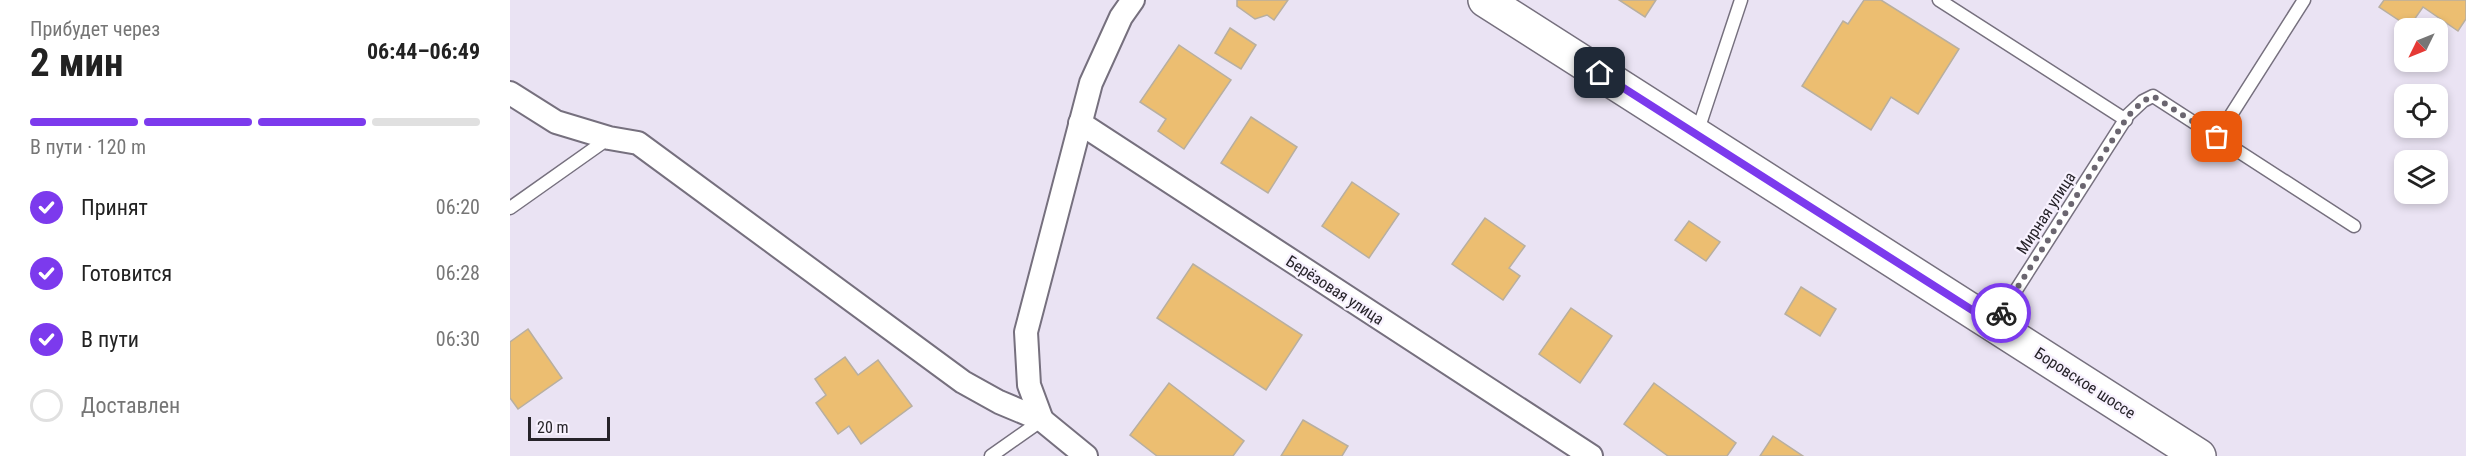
<!DOCTYPE html>
<html lang="ru">
<meta charset="utf-8">
<style>
:root{--surface:#fff;--page:#f6f6f6;--text:#222;--muted:#767676;--line:#e0e0e0;--accent:#7c3aed}
body{margin:0;font-family:"Roboto Condensed",sans-serif;background:var(--page);color:var(--text);height:100vh;display:flex;flex-direction:column;font-size:22px;white-space:nowrap}
*{box-sizing:border-box;margin:0}
p{font-size:20px;color:var(--muted)}
.icon{flex:none;width:33px;height:33px;fill:none;stroke:currentColor;stroke-width:2;stroke-linecap:round;stroke-linejoin:round}
.map{position:relative;flex:1;overflow:hidden}
.drawer{display:flex;flex-direction:column;background:var(--surface);width:510px}
.drawer>*{flex:none}
.needle{width:39px;rotate:227deg}
.buttons{position:absolute;left:1884px;top:18px;display:grid;gap:12px}
.buttons a{display:grid;place-items:center;width:54px;height:54px;border-radius:12px;background:var(--surface);box-shadow:0 3px 9px #0003;font-size:30px}
.scale{position:absolute;left:18px;bottom:15px;width:82px;box-sizing:border-box;padding-left:6px;border:3px solid #262329;border-top:0;font-size:16px;line-height:21px;white-space:nowrap;color:#262329;-webkit-text-stroke:4px #f7f1fe;paint-order:stroke}
.pin{position:absolute;display:grid;place-items:center;width:51px;height:51px;color:#fff;margin:-26px;border-radius:12px;box-shadow:0 3px 9px #0006}
.courier{position:absolute;display:grid;place-items:center;width:60px;height:60px;margin:-30px;border:4px solid #7c3aed;border-radius:50%;background:#fff;color:#222;box-shadow:0 2px 8px #0007}
.overview em{font-style:normal;font-weight:700}
.overview div{display:flex;flex-direction:column-reverse}
.overview{display:flex;align-items:center;justify-content:space-between;height:102px;padding:0 30px}
h1{font-size:39px;font-weight:700;line-height:45px}
.bar{display:grid;grid-template-columns:repeat(4,1fr);gap:9px 6px;align-content:center;height:72px;padding:0 30px}
.bar i{height:8px;border-radius:4px;background:var(--line)}
.bar .on{background:var(--accent)}
.bar p{grid-column:span 4}
ol{padding:0 30px;list-style:none}
li{display:flex;align-items:center;gap:18px;height:66px}
li p{margin-inline-start:auto}
li .icon{padding:6px;border-radius:50%;background:var(--accent);color:#fff;stroke-width:4}
li:last-child{color:var(--muted)}
li i{width:33px;height:33px;border:3px solid var(--line);border-radius:50%}
main{display:flex;flex:1;min-height:0}
.map>svg:first-child{display:block}
.building{fill:#ecbe71;stroke:#b8afa0;stroke-width:1.5}
.lines{fill:none;stroke-linecap:round;stroke-linejoin:round}
.service-casing{stroke:#76707e;stroke-width:15}
.minor-casing{stroke:#76707e;stroke-width:26}
.secondary-casing{stroke:#76707e;stroke-width:36}
.service{stroke:#fff;stroke-width:12}
.minor{stroke:#fff;stroke-width:22}
.secondary{stroke:#fff;stroke-width:33}
.done{stroke:#6b6670;stroke-width:6;stroke-dasharray:0 10.8}
.route{stroke:#7c3aed;stroke-width:8}
.labels{text-anchor:middle;dominant-baseline:central;stroke-width:4.5;stroke-linejoin:round;paint-order:stroke}
.street-label{font-size:16px;fill:#262329;stroke:#f7f1fe}
</style>
<main>
<section class="drawer">
<div class="overview"><div><h1>2 мин</h1><p>Прибудет через</p></div><em>06:44–06:49</em></div>
<div class="bar"><i class="on"></i><i class="on"></i><i class="on"></i><i></i><p>В пути · 120 m</p></div>
<ol>
<li><svg class="icon" aria-label="check" viewBox="0 0 24 24"><path d="M5 12l5 5 9-10"/></svg>Принят<p>06:20</p></li>
<li><svg class="icon" aria-label="check" viewBox="0 0 24 24"><path d="M5 12l5 5 9-10"/></svg>Готовится<p>06:28</p></li>
<li><svg class="icon" aria-label="check" viewBox="0 0 24 24"><path d="M5 12l5 5 9-10"/></svg>В пути<p>06:30</p></li>
<li><i></i>Доставлен</li>
</ol>
</section>
<div class="map">
<svg width="1956" height="456" viewBox="0 0 1956 456">
<rect width="100%" height="100%" fill="#eae3f3"/>
<g class="building">
<polygon points="727,0 778,0 764,20 757,15 745,19 727,6"/>
<polygon points="1109,0 1146,0 1135,17"/>
<polygon points="1354,0 1371,0 1449,49 1408,114 1381,97 1361,130 1292,86 1333,21 1338,24"/>
<polygon points="1874,0 1956,0 1956,19 1948,31 1913,7 1899,27 1869,7"/>
<polygon points="720,28 746,45 731,69 705,53"/>
<polygon points="669,45 721,80 674,149 648,131 656,119 630,102"/>
<polygon points="741,117 787,147 758,193 711,163"/>
<polygon points="842,182 889,214 859,258 812,226"/>
<polygon points="975,218 1015,246 999,268 1010,276 993,300 942,264"/>
<polygon points="1179,221 1210,242 1196,261 1165,240"/>
<polygon points="683,264 792,335 756,390 647,318"/>
<polygon points="1291,287 1326,309 1310,336 1275,314"/>
<polygon points="1061,308 1102,336 1070,383 1029,354"/>
<polygon points="18,329 52,378 8,409 0,398 0,342"/>
<polygon points="335,357 348,375 368,360 402,406 351,444 339,426 328,434 306,403 316,395 305,379"/>
<polygon points="659,383 734,441 723,456 647,456 620,435"/>
<polygon points="1144,383 1226,443 1217,456 1158,456 1114,424"/>
<polygon points="793,420 838,446 832,456 771,456"/>
<polygon points="1263,436 1293,456 1250,456"/>
</g>
<g class="lines">
<g class="service-casing">
<g id="service">
<polyline points="1429,0 1616,120"/>
<polyline points="1187,133 1231,0"/>
<polyline points="1707,137 1794,0"/>
<polyline points="0,208 99,138"/>
<polyline points="1485,323 1618,115 1633,101 1643,96 1844,226"/>
<polyline points="481,456 532,420"/>
</g>
</g>
<g class="minor-casing">
<g id="minor">
<polyline points="0,93 46,122 99,138 128,143 453,382 489,402 532,420 576,456"/>
<polyline points="570,123 1081,456"/>
<polyline points="532,420 519,385 516,332 581,83 611,17 623,0"/>
</g>
</g>
<g class="secondary-casing">
<polyline id="secondary" points="975,0 1689,456"/>
</g>
<use href="#service" class="service"/>
<use href="#minor" class="minor"/>
<use href="#secondary" class="secondary"/>
</g>
<g class="lines">
<polyline class="done" points="1491,313 1618,116 1633,101 1643,96 1707,137"/>
<polyline class="route" points="1090,73 1484,324 1491,313"/>
</g>
<g class="labels">
<g class="street-label">
<text transform="translate(1536 213) rotate(-57)">Мирная улица</text>
<text transform="translate(825 290) rotate(33)">Берёзовая улица</text>
<text transform="translate(1575 383) rotate(33)">Боровское шоссе</text>
</g>
</g>
</svg>
<div class="buttons">
<a><svg class="needle" viewBox="-14 -14 28 28"><path d="M0-13l5 13h-10z" fill="#e53935"/><path d="M0 13l5-13h-10z" fill="#767676"/></svg></a>
<a><svg class="icon" aria-label="locate" viewBox="0 0 24 24"><circle cx="12" cy="12" r="6"/><path d="M12 2v4M12 18v4M2 12h4M18 12h4"/></svg></a>
<a><svg class="icon" aria-label="layers" viewBox="0 0 24 24"><path d="M12 4l9 5-9 5-9-5zM3 14l9 5 9-5"/></svg></a>
</div>
<div class="scale">20 m</div>
<div class="pin" style="left:1707px;top:137px;background:#ea580c"><svg class="icon" aria-label="bag" viewBox="0 0 24 24"><path d="M5 8h14l-1 12H6zM9 8a3 3 0 0 1 6 0"/></svg></div>
<div class="pin" style="left:1090px;top:73px;background:#1f2937"><svg class="icon" aria-label="home" viewBox="0 0 24 24"><path d="M3 11l9-7 9 7M6 9v11h12V9"/></svg></div>
<div class="courier" style="left:1491px;top:313px"><svg class="icon" aria-label="bike" viewBox="0 0 24 24"><circle cx="6" cy="16" r="4"/><circle cx="18" cy="16" r="4"/><path d="M6 16l4-8h5l3 8M10 8l3 8H6M13 5h3"/></svg></div>
</div>
</main>
